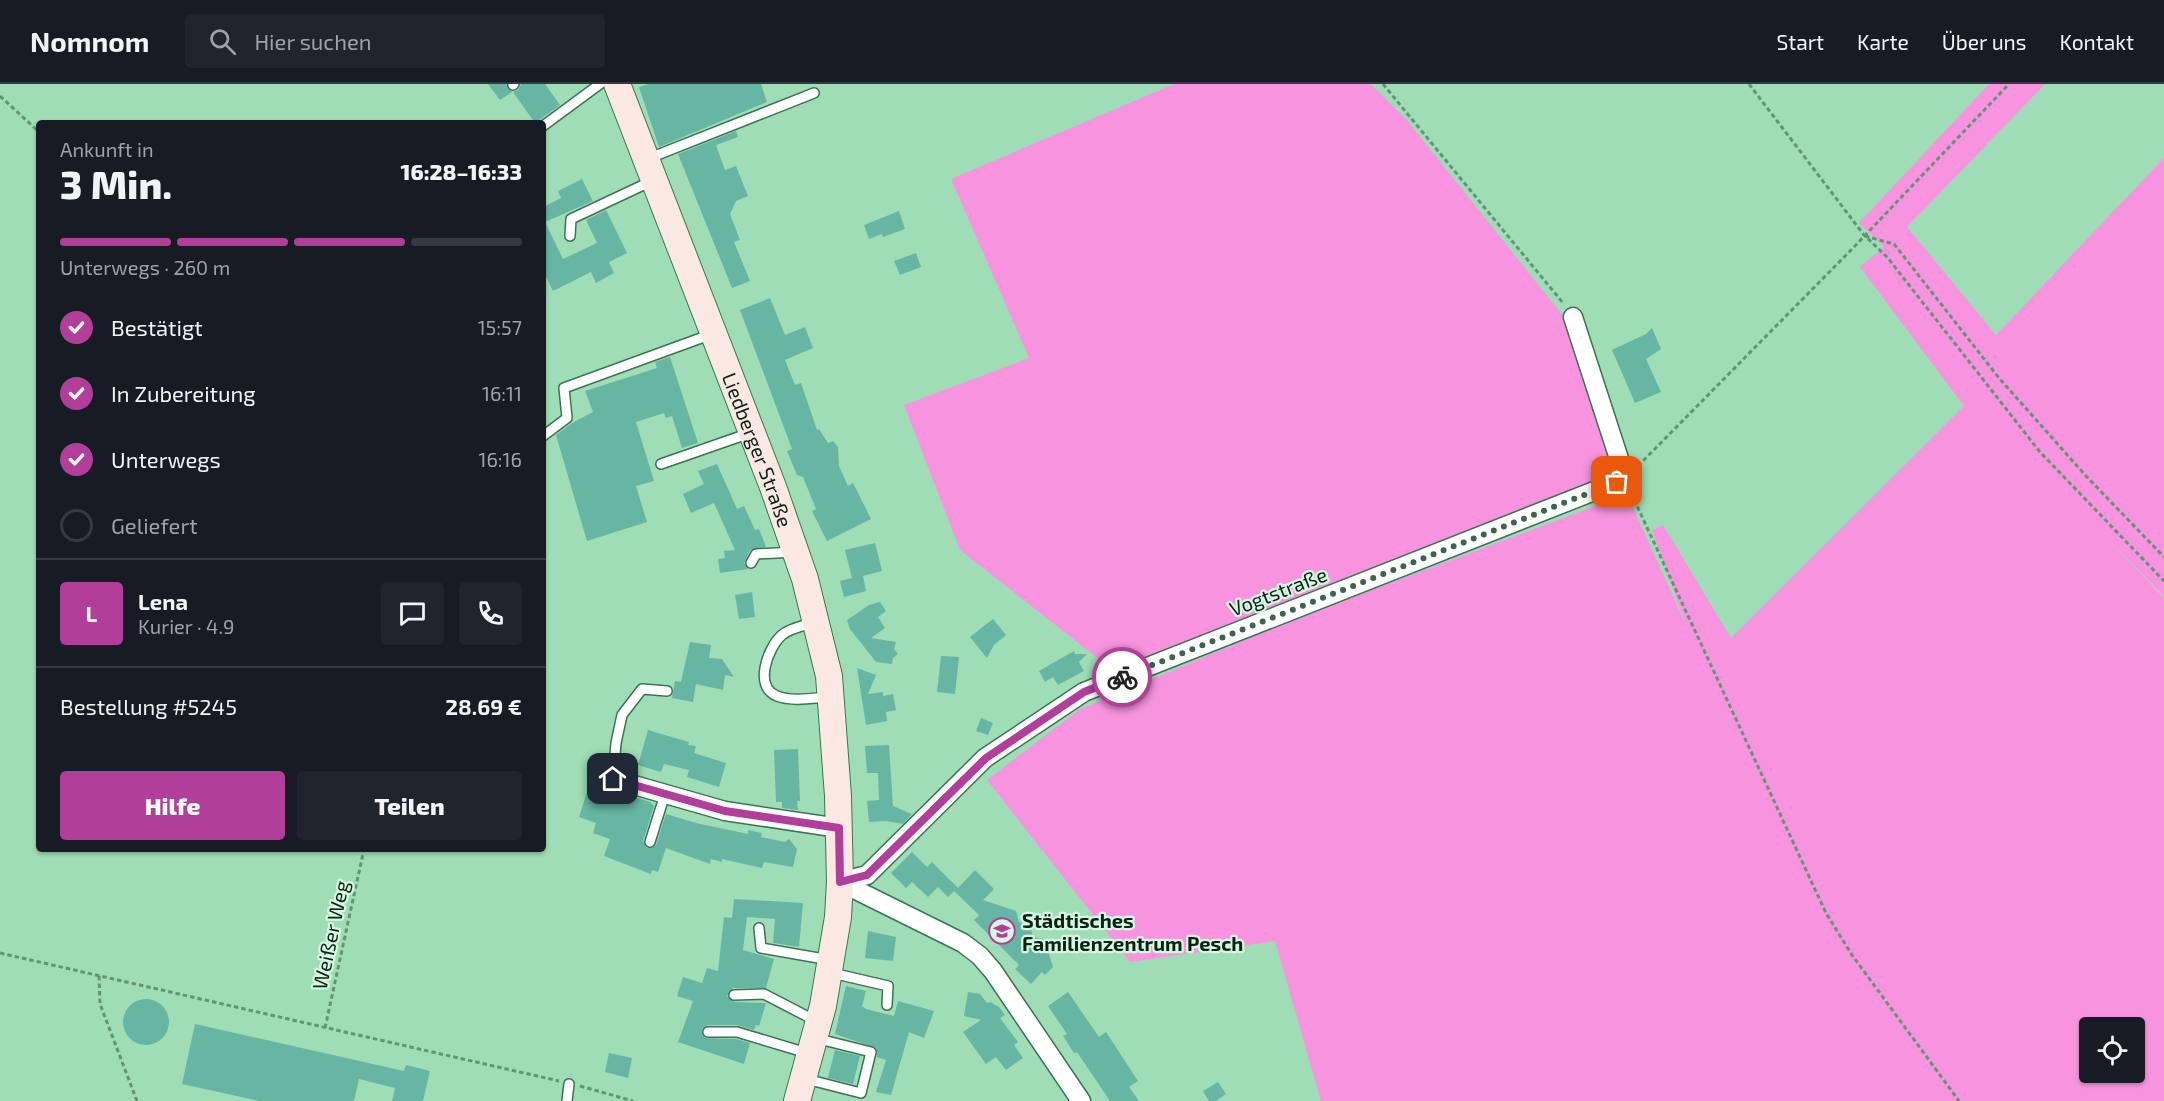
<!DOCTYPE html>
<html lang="de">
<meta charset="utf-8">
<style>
:root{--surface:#171b24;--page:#20242c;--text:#f1f3f6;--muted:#9ea1a6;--line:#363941;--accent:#b13f9a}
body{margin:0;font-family:"Exo 2",sans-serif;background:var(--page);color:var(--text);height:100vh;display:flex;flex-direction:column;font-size:22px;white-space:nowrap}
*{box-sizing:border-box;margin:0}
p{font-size:20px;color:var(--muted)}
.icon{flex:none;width:33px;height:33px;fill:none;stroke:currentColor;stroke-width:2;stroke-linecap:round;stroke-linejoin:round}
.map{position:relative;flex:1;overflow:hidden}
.sheet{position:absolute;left:36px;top:36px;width:510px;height:732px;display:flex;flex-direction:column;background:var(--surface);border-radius:6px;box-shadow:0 2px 4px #0004}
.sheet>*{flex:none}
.fabs{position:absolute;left:2079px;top:933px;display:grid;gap:12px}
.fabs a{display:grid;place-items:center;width:66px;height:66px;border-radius:6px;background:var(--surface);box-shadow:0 2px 4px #0004;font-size:30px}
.pin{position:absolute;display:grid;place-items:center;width:51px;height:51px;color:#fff;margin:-26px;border-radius:12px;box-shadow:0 3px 9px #0006}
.courier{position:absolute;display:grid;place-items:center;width:60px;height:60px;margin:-30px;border:4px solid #b13f9a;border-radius:50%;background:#fff;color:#222;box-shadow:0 2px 8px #0007}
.head em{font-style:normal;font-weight:800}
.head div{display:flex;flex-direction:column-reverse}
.head{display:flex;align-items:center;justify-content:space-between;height:102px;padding:0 24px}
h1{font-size:39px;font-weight:800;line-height:45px}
.bar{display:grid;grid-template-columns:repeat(4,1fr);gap:9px 6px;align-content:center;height:72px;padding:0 24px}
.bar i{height:8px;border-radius:4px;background:var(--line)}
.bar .active{background:var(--accent)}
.bar p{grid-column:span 4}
.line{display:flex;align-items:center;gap:15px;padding:0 24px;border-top:2px solid var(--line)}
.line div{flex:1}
.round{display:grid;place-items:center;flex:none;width:63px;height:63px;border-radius:6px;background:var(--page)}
ol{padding:0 24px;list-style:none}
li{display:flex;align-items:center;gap:18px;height:66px}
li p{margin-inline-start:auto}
li .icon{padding:6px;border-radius:50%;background:var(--accent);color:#fff;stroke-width:4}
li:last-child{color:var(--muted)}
li i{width:33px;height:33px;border:3px solid var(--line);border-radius:50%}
.button{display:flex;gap:12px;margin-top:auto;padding:12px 24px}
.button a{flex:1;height:69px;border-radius:6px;background:var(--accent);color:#fff;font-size:24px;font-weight:800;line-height:69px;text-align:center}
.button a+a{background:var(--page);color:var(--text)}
header{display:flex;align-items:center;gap:36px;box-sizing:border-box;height:84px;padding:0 30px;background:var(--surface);border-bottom:2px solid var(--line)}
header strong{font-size:28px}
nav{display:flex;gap:33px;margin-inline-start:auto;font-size:21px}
.search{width:420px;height:54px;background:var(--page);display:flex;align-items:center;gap:15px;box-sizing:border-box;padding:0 21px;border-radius:6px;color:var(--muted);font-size:22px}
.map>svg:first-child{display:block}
.green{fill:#f894df;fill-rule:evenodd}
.building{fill:#67b6a4}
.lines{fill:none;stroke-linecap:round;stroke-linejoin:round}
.service-casing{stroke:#397553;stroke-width:12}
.minor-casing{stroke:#397553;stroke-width:21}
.secondary-casing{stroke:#397553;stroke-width:28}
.path{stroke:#649376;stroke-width:3;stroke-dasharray:4.5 3;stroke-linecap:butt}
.service{stroke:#fff;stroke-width:9}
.minor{stroke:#fff;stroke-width:18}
.secondary{stroke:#fbe8e3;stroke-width:26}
.done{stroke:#3e644d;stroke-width:6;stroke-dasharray:0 10.8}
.route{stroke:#b13f9a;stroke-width:8}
.labels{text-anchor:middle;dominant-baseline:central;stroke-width:4.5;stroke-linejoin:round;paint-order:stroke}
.street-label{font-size:20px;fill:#0a2315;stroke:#d7f6e2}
.poi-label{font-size:20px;font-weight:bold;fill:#0a2315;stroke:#d7f6e2;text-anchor:start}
</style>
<header>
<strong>Nomnom</strong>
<div class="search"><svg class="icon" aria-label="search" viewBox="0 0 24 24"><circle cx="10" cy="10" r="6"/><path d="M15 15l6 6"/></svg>Hier suchen</div>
<nav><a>Start</a><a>Karte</a><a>Über uns</a><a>Kontakt</a></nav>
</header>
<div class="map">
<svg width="2164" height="1017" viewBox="0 0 2164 1017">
<rect width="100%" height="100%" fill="#9fddb6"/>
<g class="green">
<polygon points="1174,0 1371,0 1406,35 1565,234 1615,391 1114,587 960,466 904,321 1029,274 951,95"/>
<path d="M1989,0H2045L1907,143L1996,251L2164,74V512L2108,456L2164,514V1017H1321L1275,857L1130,878L987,696L1080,625L1300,533L1627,410L1686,541L1652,446L1663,441L1731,554L1964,322L1860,183L1884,163L1859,139ZM2090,944H2134V988H2090Z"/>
</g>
<g class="building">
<polygon points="488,0 506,0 512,8 500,16"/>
<polygon points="521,0 545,0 560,21 535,39 513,8 518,6"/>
<polygon points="648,0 761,0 767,18 659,63 639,3"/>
<polygon points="736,47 738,53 716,61 725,86 736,82 748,112 736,117 730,130 740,156 734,158 750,197 732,204 678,70"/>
<polygon points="582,95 593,117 545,138 563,175 597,159 586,136 606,126 627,169 609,178 614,189 596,199 591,188 553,207 543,187 543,123 561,114 558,107"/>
<polygon points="899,127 905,145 883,153 882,150 869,155 864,141"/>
<polygon points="916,169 921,183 900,191 894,177"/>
<polygon points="770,214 785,251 805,243 813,264 785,276 795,301 801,299 817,346 819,345 828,359 833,357 838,363 839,382 848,402 853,399 871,435 827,457 812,427 816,425 803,393 797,391 787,367 792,365 740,226"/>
<polygon points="1652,244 1661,265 1646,275 1661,308 1635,319 1612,266 1646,250"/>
<polygon points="670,273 698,359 682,364 672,332 666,334 664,329 636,338 654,397 636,402 647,438 587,457 556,351 572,339 593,328 585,307 657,284 655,278"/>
<polygon points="717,380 737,425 744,422 755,446 759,445 766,463 750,466 744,479 748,485 720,489 718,475 725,474 724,467 735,466 714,419 691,429 683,410 704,400 698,387"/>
<polygon points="875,459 882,487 863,492 866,507 844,513 840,497 852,494 845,466"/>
<polygon points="752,508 755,533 739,535 735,511"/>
<polygon points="880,518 886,527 878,533 885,544 871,554 896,558 894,565 898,570 893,574 892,580 876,578 850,545 847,536 869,521"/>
<polygon points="993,535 1006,551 994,561 987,574 970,553"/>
<polygon points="690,558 711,561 709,574 722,575 734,593 725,591 723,606 696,600 693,618 672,614 675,597 681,598"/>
<polygon points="1074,567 1075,570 1087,570 1079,578 1084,587 1058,601 1053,593 1045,598 1039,587"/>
<polygon points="941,572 959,573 955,610 937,608"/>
<polygon points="857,584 876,591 868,610 883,608 883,612 893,610 896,626 886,628 887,637 866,641"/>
<polygon points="981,634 993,639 988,651 976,647"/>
<polygon points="648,646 689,658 688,661 696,662 694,669 726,679 719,703 687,693 689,686 664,680 661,688 638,681"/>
<polygon points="889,661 893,722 912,730 903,740 886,737 869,738 867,717 879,716 878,689 867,689 865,662"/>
<polygon points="798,665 800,717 797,717 798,726 782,724 782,718 776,718 774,666"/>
<polygon points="590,699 650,718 654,722 643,757 647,764 656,761 666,730 696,739 748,750 748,746 762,749 761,753 785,758 789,755 797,765 793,783 764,778 762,784 722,775 722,778 711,775 710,780 666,764 658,788 652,786 651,790 604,772 610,755 593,749 596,739 579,733"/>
<polygon points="912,768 927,783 932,778 958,804 975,786 994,805 983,816 1016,827 1019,838 1030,841 1033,853 1044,855 1053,883 1045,891 1042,888 1031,900 1015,885 1019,881 974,836 979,831 954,807 948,813 938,803 928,813 912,798 906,804 891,789"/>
<polygon points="734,815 803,819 799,863 773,859 775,835 747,833 743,866 774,875 766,904 733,904 727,912 734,918 766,919 759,942 756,941 754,946 737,941 708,941 702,945 705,954 736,955 750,959 744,980 678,958 693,917 677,912 683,893 702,899 707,884 718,887 724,833 732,834"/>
<polygon points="868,847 896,853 893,877 865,874"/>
<polygon points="846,902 866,907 862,922 866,925 894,932 898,917 934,927 924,954 909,948 891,1011 876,1008 886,976 877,973 876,964 835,950"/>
<polygon points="968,908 980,910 987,919 990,918 999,923 1005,931 1000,934 1018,958 1014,961 1023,974 1006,986 996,973 986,980 963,948 981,936 964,932"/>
<polygon points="1068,908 1099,953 1106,948 1138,997 1129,1003 1139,1017 1110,1017 1077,968 1074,969 1063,952 1067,950 1048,922"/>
<circle cx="146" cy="938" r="23"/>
<polygon points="195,940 404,987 406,981 430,987 423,1017 392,1017 395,1004 359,995 354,1017 259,1017 182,1000"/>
<polygon points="835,966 860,972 853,1000 828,994"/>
<polygon points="609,969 632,974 628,994 605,988"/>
<polygon points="1218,998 1226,1010 1216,1017 1209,1017 1203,1007"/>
</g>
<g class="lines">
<g class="service-casing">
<g id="service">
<polyline points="513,1 514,0"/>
<polyline points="543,42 600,0"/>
<polyline points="647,75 814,9"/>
<polyline points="570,152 571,135 654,96"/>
<polyline points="543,352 567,334 564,304 712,250"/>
<polyline points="661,380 750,349"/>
<polyline points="751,479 756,470 795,468"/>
<path d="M813,539C803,542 790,544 782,551C768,563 753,603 777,612C792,618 814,614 829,613"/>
<polyline points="613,695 616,659 622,631 642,605 667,607"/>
<polyline points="650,758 665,710"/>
<polyline points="759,844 761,864 830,876"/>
<polyline points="832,889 888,902 887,921"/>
<polyline points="734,911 764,910 818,938"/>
<polyline points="708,948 737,948 807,969"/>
<polyline points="806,995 861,1009 871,968 815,954"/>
<polyline points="567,1017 569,1000"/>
</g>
</g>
<g class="minor-casing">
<g id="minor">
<polyline points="613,695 725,727 839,744"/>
<polyline points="840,798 867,791 985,674 1084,608 1617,398 1623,391 1622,384 1573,233"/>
<polyline points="840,798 963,859 980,872 993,887 1081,1017"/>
</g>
</g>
<g class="secondary-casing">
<g id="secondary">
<path id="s1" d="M617,0L773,403L805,495L829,592L838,712L840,798L838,833L823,922L797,1017"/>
</g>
</g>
<g class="path">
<polyline points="1383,0 1563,219"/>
<polyline points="1749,0 1864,151 1887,173 2040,368 2164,497"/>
<polyline points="0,12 39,48"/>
<polyline points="1865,152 1894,160 1999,294 2086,392 2164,473"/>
<polyline points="1638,382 1853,164 2009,0"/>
<polyline points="1631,409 1826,829 1852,871 1959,1017"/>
<polyline points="0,869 559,997"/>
<polyline points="99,892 100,920 137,1017"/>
<polyline points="325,944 364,765"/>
<polyline points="580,1002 633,1017"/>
</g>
<use href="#service" class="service"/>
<use href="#minor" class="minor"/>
<use href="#secondary" class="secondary"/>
</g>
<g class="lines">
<polyline class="done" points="1122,593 1617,398"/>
<polyline class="route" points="613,695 725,727 839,744 840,798 867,791 986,674 1084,608 1122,593"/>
</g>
<defs>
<g id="school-ring" transform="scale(1.35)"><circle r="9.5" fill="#d7f6e2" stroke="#b13f9a" stroke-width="1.5"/><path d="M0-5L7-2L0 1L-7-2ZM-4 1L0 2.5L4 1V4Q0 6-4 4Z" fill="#b13f9a"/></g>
</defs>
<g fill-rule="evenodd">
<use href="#school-ring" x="1002" y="847"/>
</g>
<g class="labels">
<g class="street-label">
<text stroke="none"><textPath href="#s1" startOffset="392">Liedberger Straße</textPath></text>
<text transform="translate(1278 507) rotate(-21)">Vogtstraße</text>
<text transform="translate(330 851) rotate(-78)">Weißer Weg</text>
</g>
<g class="poi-label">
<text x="1022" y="836">Städtisches<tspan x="1022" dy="23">Familienzentrum Pesch</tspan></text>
</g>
</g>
</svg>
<div class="fabs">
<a><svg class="icon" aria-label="locate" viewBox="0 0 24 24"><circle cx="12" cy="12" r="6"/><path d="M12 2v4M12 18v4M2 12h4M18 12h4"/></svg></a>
</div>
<div class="pin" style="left:1617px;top:398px;background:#ea580c"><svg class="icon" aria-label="bag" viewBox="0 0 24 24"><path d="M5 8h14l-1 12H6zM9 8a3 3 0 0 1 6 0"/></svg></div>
<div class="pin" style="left:613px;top:695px;background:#1f2937"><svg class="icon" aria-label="home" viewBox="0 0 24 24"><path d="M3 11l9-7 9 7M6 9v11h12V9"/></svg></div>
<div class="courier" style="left:1122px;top:593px"><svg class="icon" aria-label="bike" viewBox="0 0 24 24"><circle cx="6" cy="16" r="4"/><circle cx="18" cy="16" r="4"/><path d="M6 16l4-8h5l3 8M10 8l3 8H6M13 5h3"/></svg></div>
<section class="sheet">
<div class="head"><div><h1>3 Min.</h1><p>Ankunft in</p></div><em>16:28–16:33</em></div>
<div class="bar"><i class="active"></i><i class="active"></i><i class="active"></i><i></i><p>Unterwegs · 260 m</p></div>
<ol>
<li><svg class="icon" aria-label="check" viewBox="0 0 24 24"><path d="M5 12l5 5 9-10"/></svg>Bestätigt<p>15:57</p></li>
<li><svg class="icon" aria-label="check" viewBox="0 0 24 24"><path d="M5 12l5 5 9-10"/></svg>In Zubereitung<p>16:11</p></li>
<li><svg class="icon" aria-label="check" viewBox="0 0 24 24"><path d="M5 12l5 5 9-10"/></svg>Unterwegs<p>16:16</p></li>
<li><i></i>Geliefert</li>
</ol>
<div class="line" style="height:108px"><b class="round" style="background:var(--accent);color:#fff">L</b><div><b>Lena</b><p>Kurier · 4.9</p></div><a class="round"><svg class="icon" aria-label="chat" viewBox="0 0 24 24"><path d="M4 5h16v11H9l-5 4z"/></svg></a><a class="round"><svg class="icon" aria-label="phone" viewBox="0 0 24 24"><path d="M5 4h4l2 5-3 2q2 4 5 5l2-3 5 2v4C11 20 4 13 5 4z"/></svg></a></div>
<div class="line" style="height:78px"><div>Bestellung #5245</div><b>28.69 €</b></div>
<div class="button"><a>Hilfe</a><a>Teilen</a></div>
</section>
</div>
